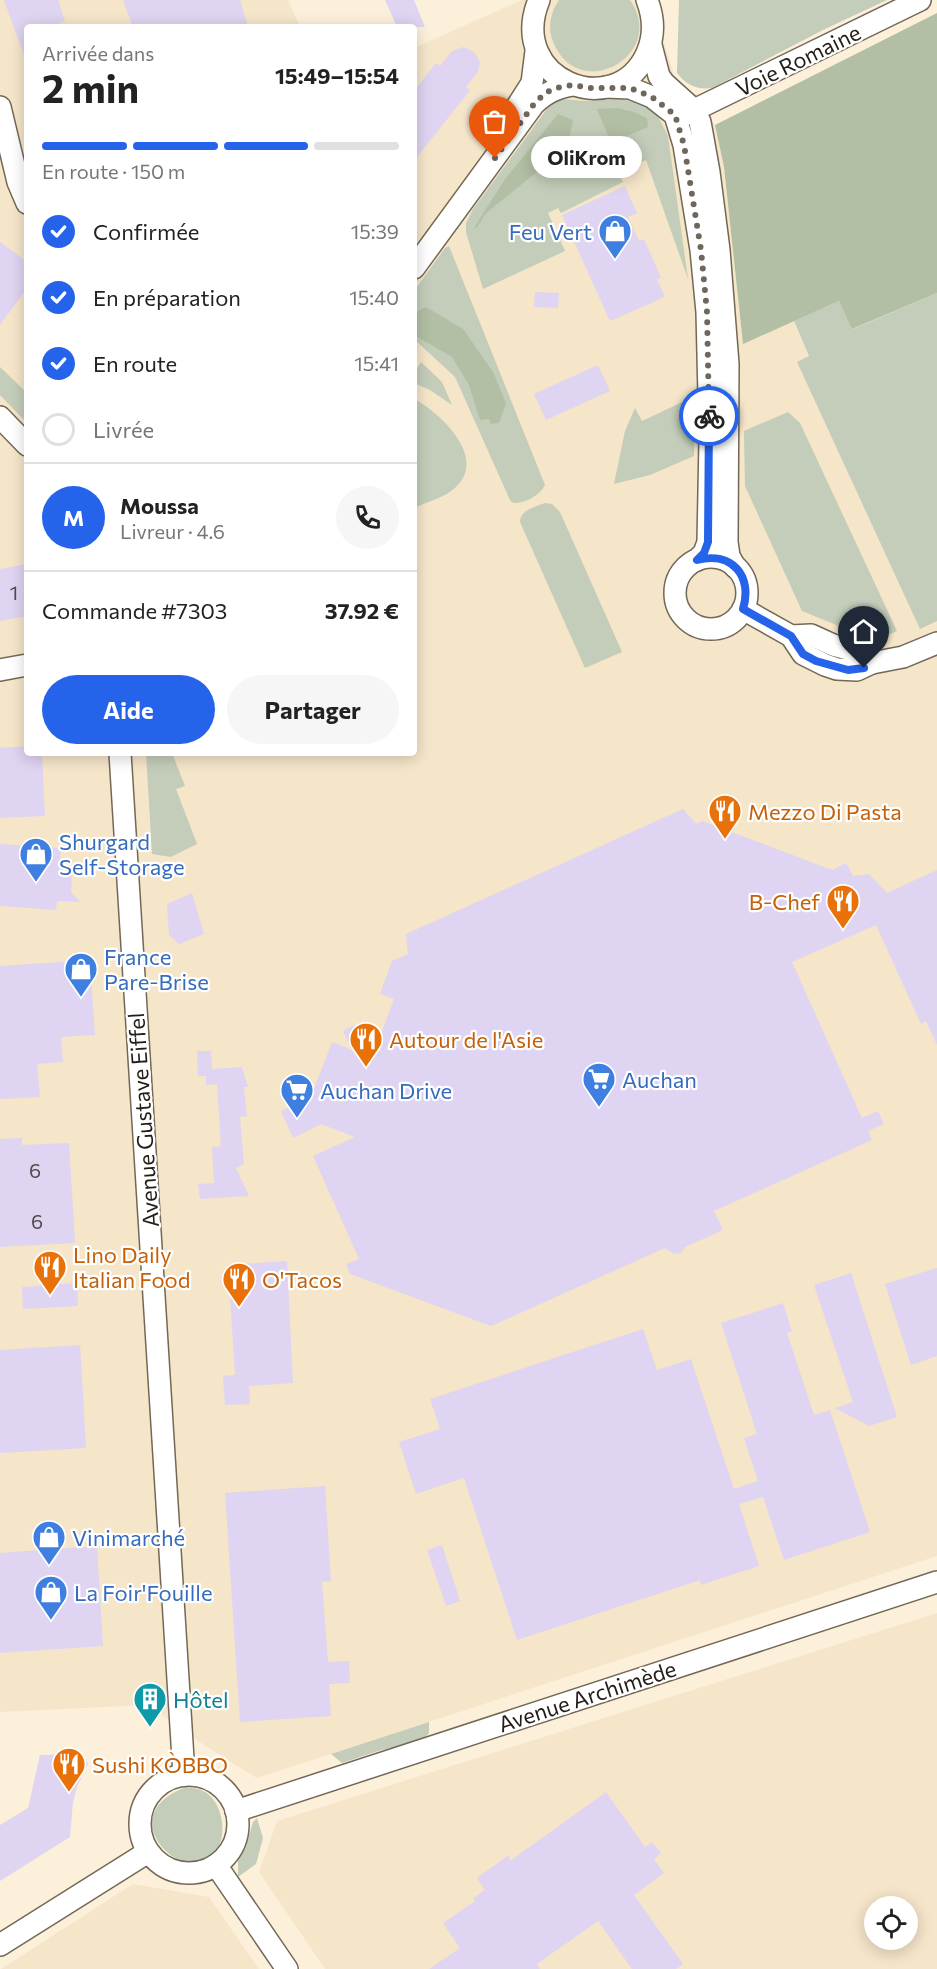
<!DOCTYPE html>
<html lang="fr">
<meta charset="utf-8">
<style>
:root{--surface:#fff;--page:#f6f6f6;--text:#222;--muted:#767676;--line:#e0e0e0;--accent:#2563eb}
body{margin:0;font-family:Commissioner,sans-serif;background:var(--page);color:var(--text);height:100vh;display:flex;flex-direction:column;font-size:22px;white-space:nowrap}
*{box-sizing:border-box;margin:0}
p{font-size:20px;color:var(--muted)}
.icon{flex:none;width:33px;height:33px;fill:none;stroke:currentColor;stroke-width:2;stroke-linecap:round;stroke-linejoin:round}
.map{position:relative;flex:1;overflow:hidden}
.panel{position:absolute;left:24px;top:24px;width:393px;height:732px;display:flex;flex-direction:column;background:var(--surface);border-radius:6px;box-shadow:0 3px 15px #0003}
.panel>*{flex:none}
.fabs{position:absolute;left:864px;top:1896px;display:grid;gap:12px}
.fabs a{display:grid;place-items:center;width:54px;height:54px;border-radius:50%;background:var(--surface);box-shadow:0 3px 15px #0003;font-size:30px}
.pin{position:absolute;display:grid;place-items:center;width:51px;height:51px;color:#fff;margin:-62px -26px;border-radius:50% 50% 50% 0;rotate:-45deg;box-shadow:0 0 6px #0007}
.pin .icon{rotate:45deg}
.courier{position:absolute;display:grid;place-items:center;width:60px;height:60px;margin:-30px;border:4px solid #2563eb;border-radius:50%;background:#fff;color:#222;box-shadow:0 2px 8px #0007}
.bubble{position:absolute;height:42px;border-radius:21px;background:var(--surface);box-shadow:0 3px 15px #0003;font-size:20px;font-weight:700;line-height:42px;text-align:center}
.summary em{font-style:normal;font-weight:700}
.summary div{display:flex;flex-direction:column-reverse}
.summary{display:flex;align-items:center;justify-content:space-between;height:102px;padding:0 18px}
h1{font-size:39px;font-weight:700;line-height:45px}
.bar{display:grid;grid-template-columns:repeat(4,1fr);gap:9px 6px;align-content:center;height:72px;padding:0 18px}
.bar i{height:8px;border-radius:4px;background:var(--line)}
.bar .on{background:var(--accent)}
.bar p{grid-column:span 4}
.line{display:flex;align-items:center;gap:15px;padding:0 18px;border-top:2px solid var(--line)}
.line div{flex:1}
.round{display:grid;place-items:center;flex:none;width:63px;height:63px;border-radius:32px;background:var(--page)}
ol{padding:0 18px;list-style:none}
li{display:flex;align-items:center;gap:18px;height:66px}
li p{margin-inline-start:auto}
li .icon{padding:6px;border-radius:50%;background:var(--accent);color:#fff;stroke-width:4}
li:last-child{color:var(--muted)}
li i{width:33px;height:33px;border:3px solid var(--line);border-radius:50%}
.primary-button{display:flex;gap:12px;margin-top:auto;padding:12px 18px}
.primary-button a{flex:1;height:69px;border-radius:36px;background:var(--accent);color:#fff;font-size:24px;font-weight:700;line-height:69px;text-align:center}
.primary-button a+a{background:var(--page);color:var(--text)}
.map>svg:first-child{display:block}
.built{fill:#f5e5c9;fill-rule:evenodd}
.green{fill:#c3cdb9}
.forest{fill:#b2bfa4}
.building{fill:#dfd4f1}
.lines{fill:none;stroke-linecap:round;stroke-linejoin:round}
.minor-casing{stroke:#736856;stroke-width:24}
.minor{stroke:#fff;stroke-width:21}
.done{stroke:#6f675b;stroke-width:6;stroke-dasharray:0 10.8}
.route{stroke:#2563eb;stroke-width:8}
.labels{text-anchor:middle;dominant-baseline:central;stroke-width:4.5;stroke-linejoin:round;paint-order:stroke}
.number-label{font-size:20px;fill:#514b4d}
.street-label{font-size:22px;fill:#221d16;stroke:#fff}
.shop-label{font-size:22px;fill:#366cbe;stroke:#fff;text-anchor:start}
.food-label{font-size:22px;fill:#c56008;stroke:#fff;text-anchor:start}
.culture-label{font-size:22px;fill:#0d838f;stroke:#fff;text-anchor:start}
</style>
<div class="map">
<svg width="937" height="1969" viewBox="0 0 937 1969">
<rect width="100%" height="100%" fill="#fdf0db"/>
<g class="built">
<polygon points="0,0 288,0 300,27 27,27 27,753 414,753 414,48 522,0 651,0 674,75 715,125 724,167 743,343 794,321 809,357 798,362 920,628 937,621 937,1556 257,1778 204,1745 148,1705 0,1712"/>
<path d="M937,1613V1969H325L259,1872L277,1821ZM874,1906H908V1940H874Z"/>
<polygon points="133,1884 209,1897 259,1969 1,1969"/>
</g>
<g class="green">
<path d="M559,0H630C668,54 581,104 554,44C547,29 550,13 559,0Z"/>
<path d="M679,0H887L823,30L712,88C697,90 686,85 677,73Z"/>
<polygon points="619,98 643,104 655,110 668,136 688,279 646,160 618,173 623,182 561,213 558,208 548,213 565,251 483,289 466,232 466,223 473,209 547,109 561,99 584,101"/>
<path d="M449,246L545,485C539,496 526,503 513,503L510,500L455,377L414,339V291L445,248Z"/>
<polygon points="937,293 937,621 920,629 797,362 809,356 794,321 839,301 853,329"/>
<polygon points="421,362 442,382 452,405 430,390 414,383 414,373"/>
<polygon points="0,367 27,393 27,423 0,395"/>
<polygon points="693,397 695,398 694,456 650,475 614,484 625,431 635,408 642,421"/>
<path d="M414,399C440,412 488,458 456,487C446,497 427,502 414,508Z"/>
<polygon points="788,412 800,423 897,631 875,641 802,611 745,486 744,431"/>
<path d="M545,503L552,504L560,512L622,652L585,668L520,522C520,510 535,507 545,503Z"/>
<polygon points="146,753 172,753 185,786 176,789 197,844 171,857 152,854"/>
<polygon points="429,1722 429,1733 423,1740 415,1744 381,1750 342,1763 331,1754"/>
<path d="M186,1787C194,1788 202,1789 208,1794C223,1806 227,1834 217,1850C201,1875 172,1862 159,1843C141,1816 161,1796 186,1787Z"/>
<polygon points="257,1818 263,1838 256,1864 238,1877 238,1860 246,1846 253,1822"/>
</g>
<g class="forest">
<polygon points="937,13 937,293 852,329 839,301 743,344 724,167 715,125"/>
<polygon points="617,108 634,112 647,118 648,127 611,143 597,109"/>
<polygon points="558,114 573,120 565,159 537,172 486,213 477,227 474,228 505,179"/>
<polygon points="426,307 463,329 493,372 506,403 499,423 491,424 489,419 480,420 469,385 452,357 414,335 414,313"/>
</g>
<g class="building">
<polygon points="4,0 58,0 65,21 49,27 27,27 27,58 25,58"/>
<polygon points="123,0 240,0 248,27 133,27"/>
<polygon points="385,0 414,0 425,27 397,27"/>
<polygon points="464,47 475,53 480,62 478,72 466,87 470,90 414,161 414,91 436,63 440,66 452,51"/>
<polygon points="625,186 637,213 628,217 639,241 644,239 661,278 657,279 665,297 610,321 562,215"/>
<polygon points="0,242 27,262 27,288 0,325"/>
<polygon points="535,292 559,293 558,308 534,307"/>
<polygon points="598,365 610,391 546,420 534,394"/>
<polygon points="27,564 27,616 0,621 0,569"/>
<polygon points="27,746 27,753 42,753 45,816 0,818 0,748"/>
<polygon points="683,809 696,824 702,821 832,870 846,863 853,876 869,874 887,893 937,870 937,1045 926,1021 921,1024 876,925 792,962 862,1118 878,1111 884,1124 868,1131 872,1140 714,1211 723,1230 685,1247 681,1253 674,1254 665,1248 491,1326 350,1274 346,1264 359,1259 313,1156 355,1137 321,1124 293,1138 281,1111 311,1096 332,1042 352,1050 343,1031 355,1025 360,1036 378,1042 394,999 380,994 392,961 408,954 406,934"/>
<polygon points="0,844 61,848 59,873 72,874 71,892 80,902 57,901 56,910 0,906"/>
<polygon points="192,893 204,934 179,944 169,935 167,904"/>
<polygon points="90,960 95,1035 61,1037 63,1062 37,1064 40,1097 0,1099 0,966"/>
<polygon points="197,1051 211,1051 212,1069 242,1067 248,1087 244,1087 247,1116 240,1117 244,1164 236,1168 249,1196 200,1199 198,1184 214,1183 212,1147 221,1146 217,1084 206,1085 206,1076 198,1076"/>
<polygon points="22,1138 22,1145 69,1143 75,1243 0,1247 0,1139"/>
<polygon points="287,1261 293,1383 249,1386 250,1404 225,1405 223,1376 235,1375 228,1265"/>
<polygon points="937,1268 937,1356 911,1365 885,1284"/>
<polygon points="851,1273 897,1417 869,1426 835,1408 853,1402 814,1285"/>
<polygon points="77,1283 78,1306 23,1309 22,1287"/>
<polygon points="783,1303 792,1331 787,1333 814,1415 830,1410 870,1532 784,1560 763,1497 739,1504 759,1566 701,1585 700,1580 517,1640 464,1478 416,1494 399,1442 440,1429 430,1399 643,1329 657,1370 691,1359 734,1489 758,1481 744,1438 757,1434 721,1323"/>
<polygon points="80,1345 86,1448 0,1453 0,1350"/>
<polygon points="325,1486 331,1581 322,1582 328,1662 349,1661 350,1683 329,1684 331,1716 240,1722 225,1493"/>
<polygon points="442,1545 460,1601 446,1606 427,1550"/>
<polygon points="97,1546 103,1646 0,1653 0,1553"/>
<polygon points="79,1754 84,1756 88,1764 77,1787 73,1802 70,1837 0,1881 0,1825 28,1808 40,1755"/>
<polygon points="606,1792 645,1847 652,1842 661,1853 654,1859 664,1873 634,1895 683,1964 676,1969 632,1969 598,1921 537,1964 540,1969 429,1969 460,1948 443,1923 475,1901 473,1898 485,1890 477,1878 509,1855 510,1861"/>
</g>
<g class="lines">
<g class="minor-casing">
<g id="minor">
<path d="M539,0C506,80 616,123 647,53C655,35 654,18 647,0"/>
<polyline points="651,45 659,76 664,83 695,111 700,122 709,172 719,250 728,364 727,542 729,556 735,567"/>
<polyline points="606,87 630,88 652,97 675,115 684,145 701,250 707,312 710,440 708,542 704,553 697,560"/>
<polyline points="0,107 18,182 27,203"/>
<polyline points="514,111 532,83 536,51"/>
<polyline points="684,115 920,0"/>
<path d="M414,268L534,104C547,92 556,88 573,85"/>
<polyline points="0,417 27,445"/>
<circle cx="711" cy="593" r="36"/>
<polyline points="743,609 791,636 803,654 825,665 837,669 857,670 872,663 903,657 937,643"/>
<polyline points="791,636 811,635 833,645 856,651 872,663"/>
<polyline points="0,670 27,665"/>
<polyline points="120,753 184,1775"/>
<circle cx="189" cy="1824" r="49"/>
<polyline points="236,1811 937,1582"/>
<polyline points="216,1865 287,1969"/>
<polyline points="0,1945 148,1852"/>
</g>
</g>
<use href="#minor" class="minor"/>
</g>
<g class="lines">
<polyline class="done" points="495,158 534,104 545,93 556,88 573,85 589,88 630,88 652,97 675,115 684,145 701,250 707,312 709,416"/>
<path class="route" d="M709,416L708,542L704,553L697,560C732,551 753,576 743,609L791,636L803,654L816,661L848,670L864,668"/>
</g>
<defs>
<g id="shop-pin" transform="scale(1.725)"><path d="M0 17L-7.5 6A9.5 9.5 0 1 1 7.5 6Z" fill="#3f7fe0" stroke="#fff"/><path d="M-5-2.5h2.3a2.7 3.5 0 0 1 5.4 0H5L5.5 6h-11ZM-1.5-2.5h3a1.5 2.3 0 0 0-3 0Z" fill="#fff"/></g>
<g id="restaurant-pin" transform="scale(1.725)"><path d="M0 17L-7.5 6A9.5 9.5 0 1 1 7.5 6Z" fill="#e8710a" stroke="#fff"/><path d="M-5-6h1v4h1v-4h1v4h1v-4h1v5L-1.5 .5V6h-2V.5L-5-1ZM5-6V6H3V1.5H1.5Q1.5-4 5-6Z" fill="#fff"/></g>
<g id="supermarket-pin" transform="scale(1.725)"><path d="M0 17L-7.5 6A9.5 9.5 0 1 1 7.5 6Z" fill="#3f7fe0" stroke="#fff"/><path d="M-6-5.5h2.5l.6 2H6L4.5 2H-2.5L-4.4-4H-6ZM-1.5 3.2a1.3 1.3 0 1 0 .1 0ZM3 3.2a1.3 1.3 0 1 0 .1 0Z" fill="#fff"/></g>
<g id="building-pin" transform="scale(1.725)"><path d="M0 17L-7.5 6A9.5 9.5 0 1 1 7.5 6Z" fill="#0f9aa8" stroke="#fff"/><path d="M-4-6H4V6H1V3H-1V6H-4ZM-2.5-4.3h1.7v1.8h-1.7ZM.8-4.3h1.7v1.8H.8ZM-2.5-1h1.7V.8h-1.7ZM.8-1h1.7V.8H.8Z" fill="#fff"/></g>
</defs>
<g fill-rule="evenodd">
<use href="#shop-pin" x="615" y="231"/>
<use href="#restaurant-pin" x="725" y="811"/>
<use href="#shop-pin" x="36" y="854"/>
<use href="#restaurant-pin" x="843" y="901"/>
<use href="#shop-pin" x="81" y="969"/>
<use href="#restaurant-pin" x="366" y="1039"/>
<use href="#supermarket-pin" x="599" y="1079"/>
<use href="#supermarket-pin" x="297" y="1090"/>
<use href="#restaurant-pin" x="50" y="1267"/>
<use href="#restaurant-pin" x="239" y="1279"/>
<use href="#shop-pin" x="49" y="1537"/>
<use href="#shop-pin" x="51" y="1592"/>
<use href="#building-pin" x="150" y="1699"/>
<use href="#restaurant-pin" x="69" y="1764"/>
</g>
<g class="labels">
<g class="number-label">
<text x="14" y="592">1</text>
<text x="35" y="1170">6</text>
<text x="37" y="1221">6</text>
</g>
<g class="street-label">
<text transform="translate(798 60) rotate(-26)">Voie Romaine</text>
<text transform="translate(143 1120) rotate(-94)">Avenue Gustave Eiffel</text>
<text transform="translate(587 1696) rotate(-18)">Avenue Archimède</text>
</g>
<g class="shop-label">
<text x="592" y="231" text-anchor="end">Feu Vert</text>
<text x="59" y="841">Shurgard<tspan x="59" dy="25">Self-Storage</tspan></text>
<text x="104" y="956">France<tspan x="104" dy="25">Pare-Brise</tspan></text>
<text x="622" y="1079">Auchan</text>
<text x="320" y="1090">Auchan Drive</text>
<text x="72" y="1537">Vinimarché</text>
<text x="74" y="1592">La Foir'Fouille</text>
</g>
<g class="food-label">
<text x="748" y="811">Mezzo Di Pasta</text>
<text x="820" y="901" text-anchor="end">B-Chef</text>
<text x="389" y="1039">Autour de l'Asie</text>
<text x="73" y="1254">Lino Daily<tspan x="73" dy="25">Italian Food</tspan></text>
<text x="262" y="1279">O'Tacos</text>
<text x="92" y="1764">Sushi KÒBBO</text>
</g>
<g class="culture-label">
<text x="173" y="1699">Hôtel</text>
</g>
</g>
</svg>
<div class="fabs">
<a><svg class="icon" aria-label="locate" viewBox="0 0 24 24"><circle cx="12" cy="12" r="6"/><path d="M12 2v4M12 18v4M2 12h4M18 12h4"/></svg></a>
</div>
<div class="pin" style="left:495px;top:158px;background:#ea580c"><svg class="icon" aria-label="bag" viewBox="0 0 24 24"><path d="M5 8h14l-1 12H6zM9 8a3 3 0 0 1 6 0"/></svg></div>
<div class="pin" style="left:864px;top:668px;background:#1f2937"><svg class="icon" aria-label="home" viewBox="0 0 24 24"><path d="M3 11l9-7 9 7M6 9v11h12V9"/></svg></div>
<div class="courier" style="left:709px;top:416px"><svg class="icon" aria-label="bike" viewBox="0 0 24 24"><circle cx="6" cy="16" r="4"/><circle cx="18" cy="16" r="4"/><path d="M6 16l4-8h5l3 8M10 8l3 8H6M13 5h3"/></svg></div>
<div class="bubble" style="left:531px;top:136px;width:111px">OliKrom</div>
<section class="panel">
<div class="summary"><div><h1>2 min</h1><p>Arrivée dans</p></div><em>15:49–15:54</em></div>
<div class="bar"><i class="on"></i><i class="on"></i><i class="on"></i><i></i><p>En route · 150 m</p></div>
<ol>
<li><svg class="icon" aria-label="check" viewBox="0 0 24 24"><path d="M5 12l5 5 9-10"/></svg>Confirmée<p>15:39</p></li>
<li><svg class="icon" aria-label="check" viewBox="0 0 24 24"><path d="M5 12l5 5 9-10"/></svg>En préparation<p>15:40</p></li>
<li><svg class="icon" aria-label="check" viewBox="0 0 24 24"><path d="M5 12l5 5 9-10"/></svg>En route<p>15:41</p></li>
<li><i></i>Livrée</li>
</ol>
<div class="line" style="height:108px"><b class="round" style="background:var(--accent);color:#fff">M</b><div><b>Moussa</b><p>Livreur · 4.6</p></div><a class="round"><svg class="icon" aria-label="phone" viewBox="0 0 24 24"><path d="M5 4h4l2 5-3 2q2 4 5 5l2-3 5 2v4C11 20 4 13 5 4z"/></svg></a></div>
<div class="line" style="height:78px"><div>Commande #7303</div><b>37.92 €</b></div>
<div class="primary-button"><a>Aide</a><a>Partager</a></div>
</section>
</div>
